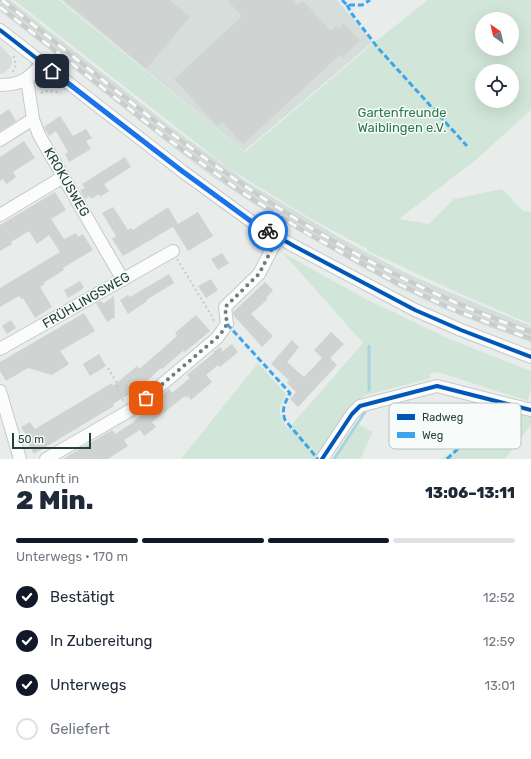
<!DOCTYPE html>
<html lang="de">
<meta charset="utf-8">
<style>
:root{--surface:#fff;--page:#f2f2f3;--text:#1f2937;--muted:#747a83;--line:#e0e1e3;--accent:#111827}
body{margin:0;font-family:Rubik,sans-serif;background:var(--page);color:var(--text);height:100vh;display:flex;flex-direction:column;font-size:15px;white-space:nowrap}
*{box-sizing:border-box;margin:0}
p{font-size:13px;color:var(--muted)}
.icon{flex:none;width:22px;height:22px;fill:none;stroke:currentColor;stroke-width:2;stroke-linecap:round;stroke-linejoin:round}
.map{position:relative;height:459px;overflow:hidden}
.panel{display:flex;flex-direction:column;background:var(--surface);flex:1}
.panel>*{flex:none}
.needle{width:26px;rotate:326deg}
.tools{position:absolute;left:475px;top:12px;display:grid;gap:8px}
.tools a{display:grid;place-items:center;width:44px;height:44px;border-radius:50%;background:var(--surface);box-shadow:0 4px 16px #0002;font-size:20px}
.scale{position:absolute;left:12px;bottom:10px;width:79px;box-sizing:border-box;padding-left:4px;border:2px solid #24423a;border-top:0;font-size:11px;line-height:14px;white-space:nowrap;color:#24423a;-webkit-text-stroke:3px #f7fbf9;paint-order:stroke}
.pin{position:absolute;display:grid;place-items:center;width:34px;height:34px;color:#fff;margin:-17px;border-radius:8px;box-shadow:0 2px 6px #0006}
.courier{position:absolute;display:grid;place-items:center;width:40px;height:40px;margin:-20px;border:3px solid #1a73e8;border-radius:50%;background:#fff;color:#222;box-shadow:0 1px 5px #0007}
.overview em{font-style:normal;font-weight:800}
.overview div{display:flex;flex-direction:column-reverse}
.overview{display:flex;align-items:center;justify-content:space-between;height:68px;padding:0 16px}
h1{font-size:26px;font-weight:800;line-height:30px}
.bar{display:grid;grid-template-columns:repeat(4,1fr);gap:6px 4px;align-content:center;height:48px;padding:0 16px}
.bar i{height:5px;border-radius:3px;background:var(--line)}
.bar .on{background:var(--accent)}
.bar p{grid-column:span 4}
ol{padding:0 16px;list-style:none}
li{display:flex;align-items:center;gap:12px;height:44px}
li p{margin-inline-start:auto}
li .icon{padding:4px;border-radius:50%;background:var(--accent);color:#fff;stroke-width:4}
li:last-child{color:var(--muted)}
li i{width:22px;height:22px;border:2px solid var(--line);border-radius:50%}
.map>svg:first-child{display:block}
.built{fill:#d6dedb}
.green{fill:#d1e6d8;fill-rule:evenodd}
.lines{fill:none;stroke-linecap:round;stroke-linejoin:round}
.stream{stroke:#a9d4db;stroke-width:3}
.building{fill:#cfd4d2}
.minor-casing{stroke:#c5cac8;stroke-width:14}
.path{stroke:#c3ccca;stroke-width:2;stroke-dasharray:2 3;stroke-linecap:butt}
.minor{stroke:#fcfcfc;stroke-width:12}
.rail-casing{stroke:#c9cdcc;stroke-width:4.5}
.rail{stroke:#f7fbf9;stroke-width:3;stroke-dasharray:9;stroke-linecap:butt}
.quiet{stroke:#3ea4ec;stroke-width:3;stroke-dasharray:6 3;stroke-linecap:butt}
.cycleway-casing{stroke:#f7fbf9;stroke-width:6}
.cycleway{stroke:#0057b8;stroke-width:4}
.done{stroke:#697e78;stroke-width:4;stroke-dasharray:0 7.2}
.route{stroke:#1a73e8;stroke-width:5}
.labels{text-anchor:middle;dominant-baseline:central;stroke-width:3;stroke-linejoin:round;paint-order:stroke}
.park-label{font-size:13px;fill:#2d7a4b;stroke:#f7fbf9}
.street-label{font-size:13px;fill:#24423a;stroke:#f7fbf9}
.key{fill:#f7fbf9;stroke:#b8c4c0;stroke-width:1}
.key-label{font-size:11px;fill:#24423a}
</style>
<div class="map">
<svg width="531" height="459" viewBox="0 0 531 459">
<rect width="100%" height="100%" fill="#e8edeb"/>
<g class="built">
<polygon points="0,0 10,0 174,129 247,182 342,239 404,272 440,288 531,326 531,342 489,327 444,309 399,288 354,263 255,205 210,175 164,140 0,11"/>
<polygon points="61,0 337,0 373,42 244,151"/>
<polygon points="0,45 12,58 12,63 10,68 4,73 0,74"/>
</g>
<g class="green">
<path d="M14,0H59L245,152L376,41L428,0H531V110L477,159L399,219L429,224L454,199L502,189L523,211L531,212V324L461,294L368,251L365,246L364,247L313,220L249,181L227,167ZM482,19H512V49H482ZM482,71H512V101H482Z"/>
<path d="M283,253L364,298L447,338L531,371V387L528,401L438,372L429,374L431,378L366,395L350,407L315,459H181L258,363L286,394C277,412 278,413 288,429L363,343Z"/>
<polygon points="506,409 531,415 531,425 505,459 441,459 464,444"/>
<polygon points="359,425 373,432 360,459 334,459"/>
</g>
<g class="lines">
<g class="stream">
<polyline points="369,390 369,346"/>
<polyline points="334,459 365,412"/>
</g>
</g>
<g class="building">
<polygon points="64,0 170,0 190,17 146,69"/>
<polygon points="227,0 293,0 298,5 303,1 331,31 336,26 338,29 344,23 360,41 343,57 340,55 243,144 222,122 217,126 174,79 242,16"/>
<polygon points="9,109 16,121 0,131 0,115"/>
<polygon points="60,116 73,136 86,129 92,138 86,141 91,149 69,162 65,154 68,152 56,131 49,136 44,127"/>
<polygon points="24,141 35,158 13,172 16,177 11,181 6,184 3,179 0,181 0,157"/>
<polygon points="125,157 131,167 104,184 109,191 100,197 99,194 91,199 90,196 85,199 80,190 85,188 82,184"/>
<polygon points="55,192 66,210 51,219 64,239 76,233 78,237 83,234 93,250 63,268 64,270 43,283 45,284 40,287 52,307 35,318 23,298 21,299 19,296 0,307 0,288 60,252 49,235 37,244 29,231 11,242 12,244 0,251 0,225"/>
<polygon points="113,207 128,230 131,228 133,230 168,207 178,224 198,212 213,236 188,251 173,227 123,256 112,239 116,236 102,213"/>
<polygon points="222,253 229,263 218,270 211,259"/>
<polygon points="169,274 174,283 146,300 147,301 128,314 120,300 128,295 130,297"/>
<polygon points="211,279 218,290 206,298 198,286"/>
<polygon points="80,281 84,288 68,298 64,290"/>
<polygon points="265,282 273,290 266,298 268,299 251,314 273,336 262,347 234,316 233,312"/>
<polygon points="114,296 115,317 107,322 96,303 100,301 104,303"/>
<polygon points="84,313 95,331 60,351 69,364 52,375 28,368 6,381 0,371 0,362"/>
<polygon points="196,315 210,331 185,352 183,351 162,369 161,368 135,392 134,391 113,404 114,406 34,454 25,439 27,437 21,427 30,422 35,429 112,383 113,386 137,366 139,369 152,358 177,336 175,333"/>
<polygon points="11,320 16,328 7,334 2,326"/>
<polygon points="331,332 344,344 330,358 337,365 298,407 290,399 296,392 287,383 289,380 271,364 292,340 299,347 287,362 304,377 322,358 314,350"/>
<polygon points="232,344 238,352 220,367 218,365 206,375 212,382 191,400 188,396 186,398 185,396 152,422 156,427 144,436 140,430 124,440 128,446 108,459 63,459 112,430 115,434 134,422 134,421 157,404 156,402 161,399 160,397 169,389 172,393 190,378 187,375 214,353 213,352 220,347 223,351"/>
<polygon points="99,354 106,366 90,376 83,364"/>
</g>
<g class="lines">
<g class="minor-casing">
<g id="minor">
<polyline points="0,30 182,171 252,222 294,246 415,310 461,330 531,357"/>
<polyline points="27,79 33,119 39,135 123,280"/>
<path d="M0,85C21,85 29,79 42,63"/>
<polyline points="0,140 33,119"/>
<polyline points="0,215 63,177"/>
<polyline points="0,349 173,251"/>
<polyline points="0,391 20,459"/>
<polyline points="46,459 134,408 217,338 227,324 225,307 259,274 278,237"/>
<polyline points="322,459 352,414 360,406 437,386 531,410"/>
</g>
</g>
<g class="path">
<polyline points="13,72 16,65 13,54"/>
<polyline points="41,93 47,91 61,93"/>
<polyline points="177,259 211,315 215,323"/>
<polyline points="108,368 118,385 117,389 124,402"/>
</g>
<use href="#minor" class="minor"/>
<g class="rail-casing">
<g id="rail">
<path d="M2,0C82,63 161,129 245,186C334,246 430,297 531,332"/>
<polyline points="0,7 169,140 240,191 305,232 399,284 452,309 531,339"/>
</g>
</g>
<use href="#rail" class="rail"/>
<g class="quiet">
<polyline points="342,0 347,5 362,5 370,0"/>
<polyline points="347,5 352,14 378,48 467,146"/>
<path d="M227,324L290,393C285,403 281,409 285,420L318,459"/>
<polyline points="447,459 482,426 510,404"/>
</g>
<g class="cycleway-casing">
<g id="cycleway">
<polyline points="0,30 182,171 252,222 294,246 415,310 461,330 531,357"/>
<polyline points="322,459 352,414 360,406 437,386 531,410"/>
</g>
</g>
<use href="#cycleway" class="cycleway"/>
</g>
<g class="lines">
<polyline class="done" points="146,398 220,335 227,324 225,307 259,274 278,237 268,231"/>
<polyline class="route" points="52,71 182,171 252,222 268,231"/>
</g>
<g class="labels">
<g class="park-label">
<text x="402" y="112">Gartenfreunde<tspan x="402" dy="15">Waiblingen e.V.</tspan></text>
</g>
<g class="street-label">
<text transform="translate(67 182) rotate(60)">KROKUSWEG</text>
<text transform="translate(86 300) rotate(-30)">FRÜHLINGSWEG</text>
</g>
</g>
<rect x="389" y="403" width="132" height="46" rx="6" class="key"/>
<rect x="397" y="414" width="18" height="6" fill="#0057b8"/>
<rect x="397" y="432" width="18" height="6" fill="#3ea4ec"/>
<g class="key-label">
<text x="422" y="421">Radweg</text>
<text x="422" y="439">Weg</text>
</g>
</svg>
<div class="tools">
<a><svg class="needle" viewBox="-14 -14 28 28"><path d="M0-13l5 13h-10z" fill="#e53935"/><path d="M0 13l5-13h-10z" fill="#747a83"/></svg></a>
<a><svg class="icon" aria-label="locate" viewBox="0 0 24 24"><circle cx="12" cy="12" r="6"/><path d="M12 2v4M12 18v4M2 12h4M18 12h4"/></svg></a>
</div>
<div class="scale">50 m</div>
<div class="pin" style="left:146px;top:398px;background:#ea580c"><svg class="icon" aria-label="bag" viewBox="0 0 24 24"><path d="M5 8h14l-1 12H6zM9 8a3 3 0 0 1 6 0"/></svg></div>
<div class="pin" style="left:52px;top:71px;background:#1f2937"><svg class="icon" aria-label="home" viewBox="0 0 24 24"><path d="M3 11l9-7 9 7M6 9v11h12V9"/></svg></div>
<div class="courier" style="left:268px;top:231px"><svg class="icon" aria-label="bike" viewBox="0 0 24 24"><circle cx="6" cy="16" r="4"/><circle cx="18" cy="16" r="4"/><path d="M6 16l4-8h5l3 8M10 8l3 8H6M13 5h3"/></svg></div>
</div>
<section class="panel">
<div class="overview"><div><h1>2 Min.</h1><p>Ankunft in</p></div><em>13:06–13:11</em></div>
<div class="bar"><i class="on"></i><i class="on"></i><i class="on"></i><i></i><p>Unterwegs · 170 m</p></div>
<ol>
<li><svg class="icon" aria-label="check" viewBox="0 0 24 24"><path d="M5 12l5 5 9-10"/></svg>Bestätigt<p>12:52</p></li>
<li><svg class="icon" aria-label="check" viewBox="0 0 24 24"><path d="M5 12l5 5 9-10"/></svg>In Zubereitung<p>12:59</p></li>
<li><svg class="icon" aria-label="check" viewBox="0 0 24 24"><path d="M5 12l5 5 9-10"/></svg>Unterwegs<p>13:01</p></li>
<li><i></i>Geliefert</li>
</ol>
</section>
